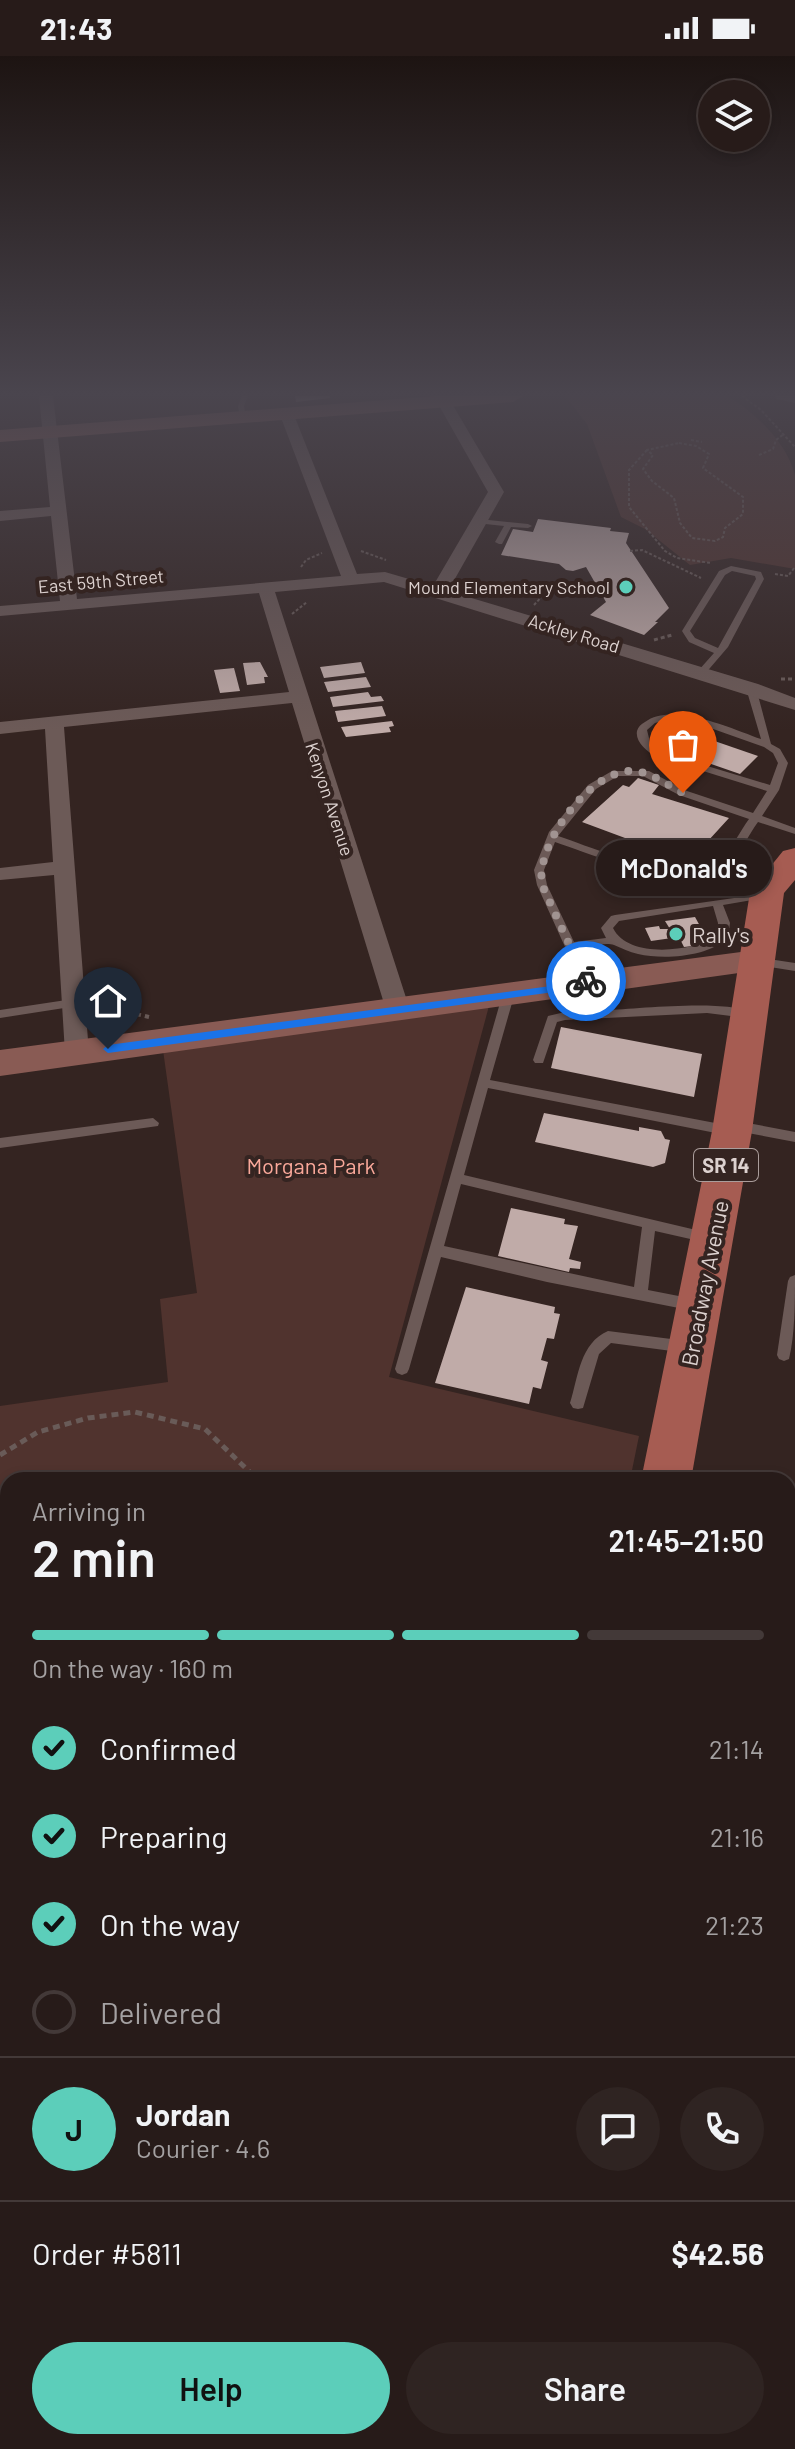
<!DOCTYPE html>
<meta charset="utf-8">
<style>
:root{--surface:#271b19;--page:#2f2422;--text:#f1f3f6;--muted:#a4a1a2;--line:#433938;--accent:#5cceba}
body{margin:0;font-family:Barlow,sans-serif;background:var(--page);color:var(--text);height:100vh;display:flex;flex-direction:column;font-size:30px;white-space:nowrap}
*{box-sizing:border-box;margin:0}
p{font-size:26px;color:var(--muted)}
.icon{flex:none;width:44px;height:44px;fill:none;stroke:currentColor;stroke-width:2;stroke-linecap:round;stroke-linejoin:round}
.map{position:relative;flex:1;overflow:hidden}
.panel{position:absolute;left:0px;top:1416px;width:796px;height:978px;display:flex;flex-direction:column;background:var(--surface);border-radius:24px 24px 0 0;box-shadow:0 4px 12px #0003,0 0 0 2px var(--line)}
.panel>*{flex:none}
.fabs{position:absolute;left:698px;top:24px;display:grid;gap:16px}
.fabs a{display:grid;place-items:center;width:72px;height:72px;border-radius:50%;background:var(--surface);box-shadow:0 4px 12px #0003,0 0 0 2px var(--line);font-size:40px}
.pin{position:absolute;display:grid;place-items:center;width:68px;height:68px;color:#fff;margin:-82px -34px;border-radius:50% 50% 50% 0;rotate:-45deg;box-shadow:0 0 8px #0007}
.pin .icon{rotate:45deg}
.courier{position:absolute;display:grid;place-items:center;width:80px;height:80px;margin:-40px;border:6px solid #1a73e8;border-radius:50%;background:#fff;color:#222;box-shadow:0 2px 10px #0007}
.bubble{position:absolute;height:56px;border-radius:28px;background:var(--surface);box-shadow:0 4px 12px #0003,0 0 0 2px var(--line);font-size:26px;font-weight:600;line-height:56px;text-align:center}
.summary em{font-style:normal;font-weight:600}
.summary div{display:flex;flex-direction:column-reverse}
.summary{display:flex;align-items:center;justify-content:space-between;height:136px;padding:0 32px}
h1{font-size:52px;font-weight:600;line-height:60px}
.bar{display:grid;grid-template-columns:repeat(4,1fr);gap:12px 8px;align-content:center;height:96px;padding:0 32px}
.bar i{height:10px;border-radius:6px;background:var(--line)}
.bar .selected{background:var(--accent)}
.bar p{grid-column:span 4}
.line{display:flex;align-items:center;gap:20px;padding:0 32px;border-top:2px solid var(--line)}
.line div{flex:1}
.round{display:grid;place-items:center;flex:none;width:84px;height:84px;border-radius:42px;background:var(--page)}
ol{padding:0 32px;list-style:none}
li{display:flex;align-items:center;gap:24px;height:88px}
li p{margin-inline-start:auto}
li .icon{padding:8px;border-radius:50%;background:var(--accent);color:#111;stroke-width:4}
li:last-child{color:var(--muted)}
li i{width:44px;height:44px;border:4px solid var(--line);border-radius:50%}
.action{display:flex;gap:16px;margin-top:auto;padding:16px 32px}
.action a{flex:1;height:92px;border-radius:48px;background:var(--accent);color:#111;font-size:32px;font-weight:600;line-height:92px;text-align:center}
.action a+a{background:var(--page);color:var(--text)}
.status{display:flex;justify-content:space-between;align-items:center;height:56px;padding:0 40px;background:var(--surface);direction:ltr}
.status svg{height:22px;fill:currentColor}
.map>svg:first-child{display:block}
.green{fill:#50332e}
.building{fill:#c0aba8}
.lines{fill:none;stroke-linecap:round;stroke-linejoin:round}
.path-far3{stroke:#695b58;stroke-width:2;stroke-dasharray:3 2;stroke-linecap:butt}
.path-far2{stroke:#695b58;stroke-width:3;stroke-dasharray:4 3;stroke-linecap:butt}
.path-far1{stroke:#695b58;stroke-width:4;stroke-dasharray:5 4;stroke-linecap:butt}
.path{stroke:#695b58;stroke-width:5;stroke-dasharray:7 5;stroke-linecap:butt}
.lane{fill:#6c5a57;fill-rule:evenodd}
.street{fill:#6c5a57;fill-rule:evenodd}
.secondary{fill:#895b54;fill-rule:evenodd}
.primary{fill:#a65c52;fill-rule:evenodd}
.route{fill:#1a73e8}
.done{stroke:#a19492;stroke-width:8;stroke-dasharray:0 14.4}
.poi-dot{fill:#5cceba;stroke:#342421;stroke-width:3}
.labels{text-anchor:middle;dominant-baseline:central;stroke-width:8;stroke-linejoin:round;paint-order:stroke}
.far-street-label{font-size:18px;fill:#dcd1cf;stroke:#342421}
.far-poi-label{font-size:18px;fill:#dcd1cf;stroke:#342421;text-anchor:end}
.shield{fill:#342421;stroke:#aa9d9b;stroke-width:2}
.shield-label{font-size:20px;font-weight:bold;fill:#dcd1cf}
.poi-label{font-size:22px;fill:#dcd1cf;stroke:#342421;text-anchor:start}
.park-label{font-size:22px;fill:#faa89a;stroke:#342421}
.street-label{font-size:22px;fill:#dcd1cf;stroke:#342421}
</style>
<div class="status"><b>21:43</b><svg viewBox="0 0 49 12"><path d="M0 12V9h3v3zM5 12V6h3v6zM10 12V3h3v9zM15 12V0h3v12zM26 1h20v11H26zM47 4h2v5h-2z"/></svg></div>
<div class="map">
<svg width="795" height="2393" viewBox="0 0 795 2393">
<rect width="100%" height="100%" fill="#342421"/>
<g class="green">
<path d="M565,340H728C756,358 786,385 795,419C795,441 795,488 795,513L731,502L690,509L645,473L621,461L587,368Z"/>
<polygon points="489,950 389,1321 639,1380 630,1424 8,1424 8,2359 0,2370 0,1350 168,1326 160,1243 197,1237 163,994"/>
</g>
<g class="building">
<polygon points="295,340 330,340 330,342 296,346"/>
<polygon points="538,463 611,472 610,475 629,477 626,487 669,552 655,566 658,566 644,579 590,559 606,546 586,511 573,515 566,514 559,508 501,499 513,473 533,476"/>
<polygon points="260,606 268,621 264,621 265,627 247,629 243,607"/>
<polygon points="361,606 365,617 324,622 320,611"/>
<polygon points="234,612 240,635 220,637 214,614"/>
<polygon points="366,621 371,631 328,636 324,626"/>
<polygon points="368,636 371,641 381,640 384,645 333,651 330,641"/>
<polygon points="382,650 386,660 338,666 335,655"/>
<polygon points="392,665 394,670 389,671 391,676 346,681 341,671"/>
<polygon points="680,674 700,680 758,700 740,718 662,691"/>
<polygon points="638,722 659,729 652,738 729,762 686,809 657,798 660,795 582,766 623,729 629,731"/>
<polygon points="695,861 710,888 684,891 679,881 651,885 645,872 659,870 660,873 670,873 665,865"/>
<polygon points="561,971 702,998 694,1041 551,1012"/>
<polygon points="544,1057 639,1075 639,1071 661,1075 665,1083 670,1084 665,1107 653,1111 535,1086"/>
<polygon points="511,1152 565,1163 564,1168 578,1170 569,1203 581,1206 580,1213 570,1212 569,1216 498,1200"/>
<polygon points="466,1231 555,1251 554,1257 560,1258 554,1283 547,1282 541,1304 548,1306 541,1333 533,1331 529,1348 435,1327"/>
<polygon points="795,1949 795,2393 701,2393 699,2386 788,2386 788,1950"/>
</g>
<g class="lines">
<g class="path-far3">
<polyline points="742,340 761,354 795,391"/>
<polyline points="691,384 702,386"/>
<polygon points="679,387 696,390 709,398 703,412 743,441 743,458 725,472 723,481 715,485 692,482 680,467 674,442 652,425 643,413 653,399 647,394"/>
<polyline points="647,394 629,414 629,451 665,495 677,502 711,507"/>
<polyline points="759,399 773,393 776,384 784,378"/>
<polyline points="361,495 386,504"/>
<polyline points="630,495 642,494 701,522"/>
<polyline points="301,511 306,504 322,497"/>
<polyline points="775,518 788,520 795,511"/>
<polyline points="534,549 546,536"/>
<polyline points="292,558 307,546"/>
</g>
<g class="path-far2">
<polyline points="654,584 672,579"/>
<polyline points="781,623 795,623"/>
</g>
<polyline class="path-far1" points="101,950 149,961"/>
<polyline class="path" points="0,1399 38,1376 88,1362 135,1356 205,1373 258,1424"/>
<g class="lane">
<polygon points="242,340 248,340 244,350 246,362 243,364 240,362 238,350"/>
<polygon points="479,463 528,468 532,470 528,472 511,471 502,488 499,488 495,486 504,470 476,467 476,463"/>
<path d="M731,510L761,516L764,523L728,591L704,619H698V615L714,597L689,586L682,575L719,515ZM732,515L755,520L756,523L718,592L695,582L690,575L725,519Z"/>
<path d="M748,630L756,632L771,688L780,693L788,707L779,734L762,760L795,772V778L758,766C749,778 741,797 729,806C686,839 600,801 555,786L544,814L547,829L574,886L606,882L601,872L611,860L615,859L770,837V841L723,849L730,867L728,882C707,901 664,904 638,898C629,896 622,892 614,889C605,886 587,891 577,893L606,954C636,953 731,942 753,958L747,962L707,957L565,964L557,966L543,1007H535L533,1004L548,960L565,956L594,955L537,829L534,814L549,776L588,729L612,715H649L687,735L753,757L767,735L655,700C647,695 635,686 637,675C638,671 641,668 645,666C672,645 733,673 761,683L746,632ZM666,664L699,668L764,691L773,697L778,707L770,729L661,696L650,686L647,674L655,667ZM618,720H643L679,739L749,763C740,775 732,794 719,802C679,830 600,794 558,780L596,733ZM713,850L718,867L717,880C692,896 628,903 613,872L619,865Z"/>
<polygon points="756,901 795,907 795,915 752,908 752,902"/>
<path d="M508,936L514,940L490,1024L731,1070L732,1067L737,1065L795,1076V1086L737,1075L736,1078L731,1080L488,1032L464,1119L713,1178L715,1182L713,1186L708,1187L655,1175L648,1234L694,1243L699,1245L701,1249L699,1253L694,1255L547,1226L441,1201L409,1313L407,1317L402,1319L397,1317L395,1313L502,940ZM461,1128L642,1171L634,1231L444,1190Z"/>
<polygon points="73,943 79,947 77,950 0,962 0,954"/>
<polygon points="153,1062 159,1067 158,1070 0,1092 0,1082"/>
<path d="M795,1219C795,1246 795,1278 789,1303L784,1305L779,1303L777,1299L788,1225L790,1221Z"/>
<path d="M608,1275L687,1285L692,1287L694,1291L692,1295L687,1297L611,1287L599,1298L583,1352L578,1353L573,1352L570,1347C578,1321 580,1287 608,1275Z"/>
<polygon points="795,1877 795,1897 788,1898 788,1878"/>
<polygon points="604,2386 628,2386 629,2393 605,2393"/>
</g>
<g class="street">
<polygon points="39,340 53,340 77,543 341,520 280,359 287,355 294,359 357,518 385,516 433,530 488,436 437,346 444,342 451,346 504,436 448,535 758,628 795,642 795,654 384,526 275,536 410,954 406,960 390,960 386,954 292,647 64,671 89,997 86,1003 77,1005 68,1003 65,997 54,819 0,824 0,812 53,806 45,673 0,678 0,666 289,636 259,537 0,560 0,550 60,545 51,460 0,465 0,455 50,451"/>
<polygon points="775,340 795,340 795,347 777,343"/>
</g>
<g class="secondary">
<polygon points="437,340 523,340 513,346 0,386 0,374"/>
<polygon points="756,894 768,897 773,905 768,913 0,1020 0,994"/>
<polygon points="475,2386 547,2386 546,2393 474,2393"/>
</g>
<g class="primary">
<polygon points="795,792 795,824 784,837 752,1075 691,1424 641,1424 712,1075 750,836 783,795"/>
<polygon points="8,2365 8,2386 77,2386 74,2393 0,2393 0,2384"/>
</g>
</g>
<linearGradient id="sky" x2="0" y2="1"><stop stop-color="#1d1412"/><stop offset="0.5" stop-color="#4a454e"/><stop offset="1" stop-color="#4a454e" stop-opacity="0"/></linearGradient>
<rect width="795" height="675" fill="url(#sky)"/>
<polygon class="route" points="582,922 589,922 591,931 108,997 103,993 108,989 581,926"/>
<g class="lines">
<path class="done" d="M586,925L542,829C535,789 589,715 631,715C650,715 667,729 683,737"/>
</g>
<g class="poi-dot">
<circle cx="626" cy="531" r="8"/>
<circle cx="676" cy="878" r="8"/>
</g>
<g class="labels">
<g class="far-street-label">
<text transform="translate(101 525) rotate(-5)">East 59th Street</text>
<text transform="translate(574 577) rotate(17)">Ackley Road</text>
<text transform="translate(330 743) rotate(72)">Kenyon Avenue</text>
</g>
<g class="far-poi-label">
<text x="610" y="531">Mound Elementary School</text>
</g>
<rect class="shield" x="694" y="1093" width="64" height="32" rx="6"/>
<g class="shield-label">
<text x="726" y="1109">SR 14</text>
</g>
<g class="poi-label">
<text x="692" y="878">Rally's</text>
</g>
<g class="park-label">
<text x="311" y="1109">Morgana Park</text>
</g>
<g class="street-label">
<text transform="translate(704 1227) rotate(-79)">Broadway Avenue</text>
</g>
</g>
</svg>
<div class="fabs">
<a><svg class="icon" aria-label="layers" viewBox="0 0 24 24"><path d="M12 4l9 5-9 5-9-5zM3 14l9 5 9-5"/></svg></a>
</div>
<div class="pin" style="left:683px;top:737px;background:#ea580c"><svg class="icon" aria-label="bag" viewBox="0 0 24 24"><path d="M5 8h14l-1 12H6zM9 8a3 3 0 0 1 6 0"/></svg></div>
<div class="pin" style="left:108px;top:993px;background:#1f2937"><svg class="icon" aria-label="home" viewBox="0 0 24 24"><path d="M3 11l9-7 9 7M6 9v11h12V9"/></svg></div>
<div class="courier" style="left:586px;top:925px"><svg class="icon" aria-label="bike" viewBox="0 0 24 24"><circle cx="6" cy="16" r="4"/><circle cx="18" cy="16" r="4"/><path d="M6 16l4-8h5l3 8M10 8l3 8H6M13 5h3"/></svg></div>
<div class="bubble" style="left:596px;top:784px;width:176px">McDonald's</div>
<section class="panel">
<div class="summary"><div><h1>2 min</h1><p>Arriving in</p></div><em>21:45–21:50</em></div>
<div class="bar"><i class="selected"></i><i class="selected"></i><i class="selected"></i><i></i><p>On the way · 160 m</p></div>
<ol>
<li><svg class="icon" aria-label="check" viewBox="0 0 24 24"><path d="M5 12l5 5 9-10"/></svg>Confirmed<p>21:14</p></li>
<li><svg class="icon" aria-label="check" viewBox="0 0 24 24"><path d="M5 12l5 5 9-10"/></svg>Preparing<p>21:16</p></li>
<li><svg class="icon" aria-label="check" viewBox="0 0 24 24"><path d="M5 12l5 5 9-10"/></svg>On the way<p>21:23</p></li>
<li><i></i>Delivered</li>
</ol>
<div class="line" style="height:144px"><b class="round" style="background:var(--accent);color:#111">J</b><div><b>Jordan</b><p>Courier · 4.6</p></div><a class="round"><svg class="icon" aria-label="chat" viewBox="0 0 24 24"><path d="M4 5h16v11H9l-5 4z"/></svg></a><a class="round"><svg class="icon" aria-label="phone" viewBox="0 0 24 24"><path d="M5 4h4l2 5-3 2q2 4 5 5l2-3 5 2v4C11 20 4 13 5 4z"/></svg></a></div>
<div class="line" style="height:104px"><div>Order #5811</div><b>$42.56</b></div>
<div class="action"><a>Help</a><a>Share</a></div>
</section>
</div>
